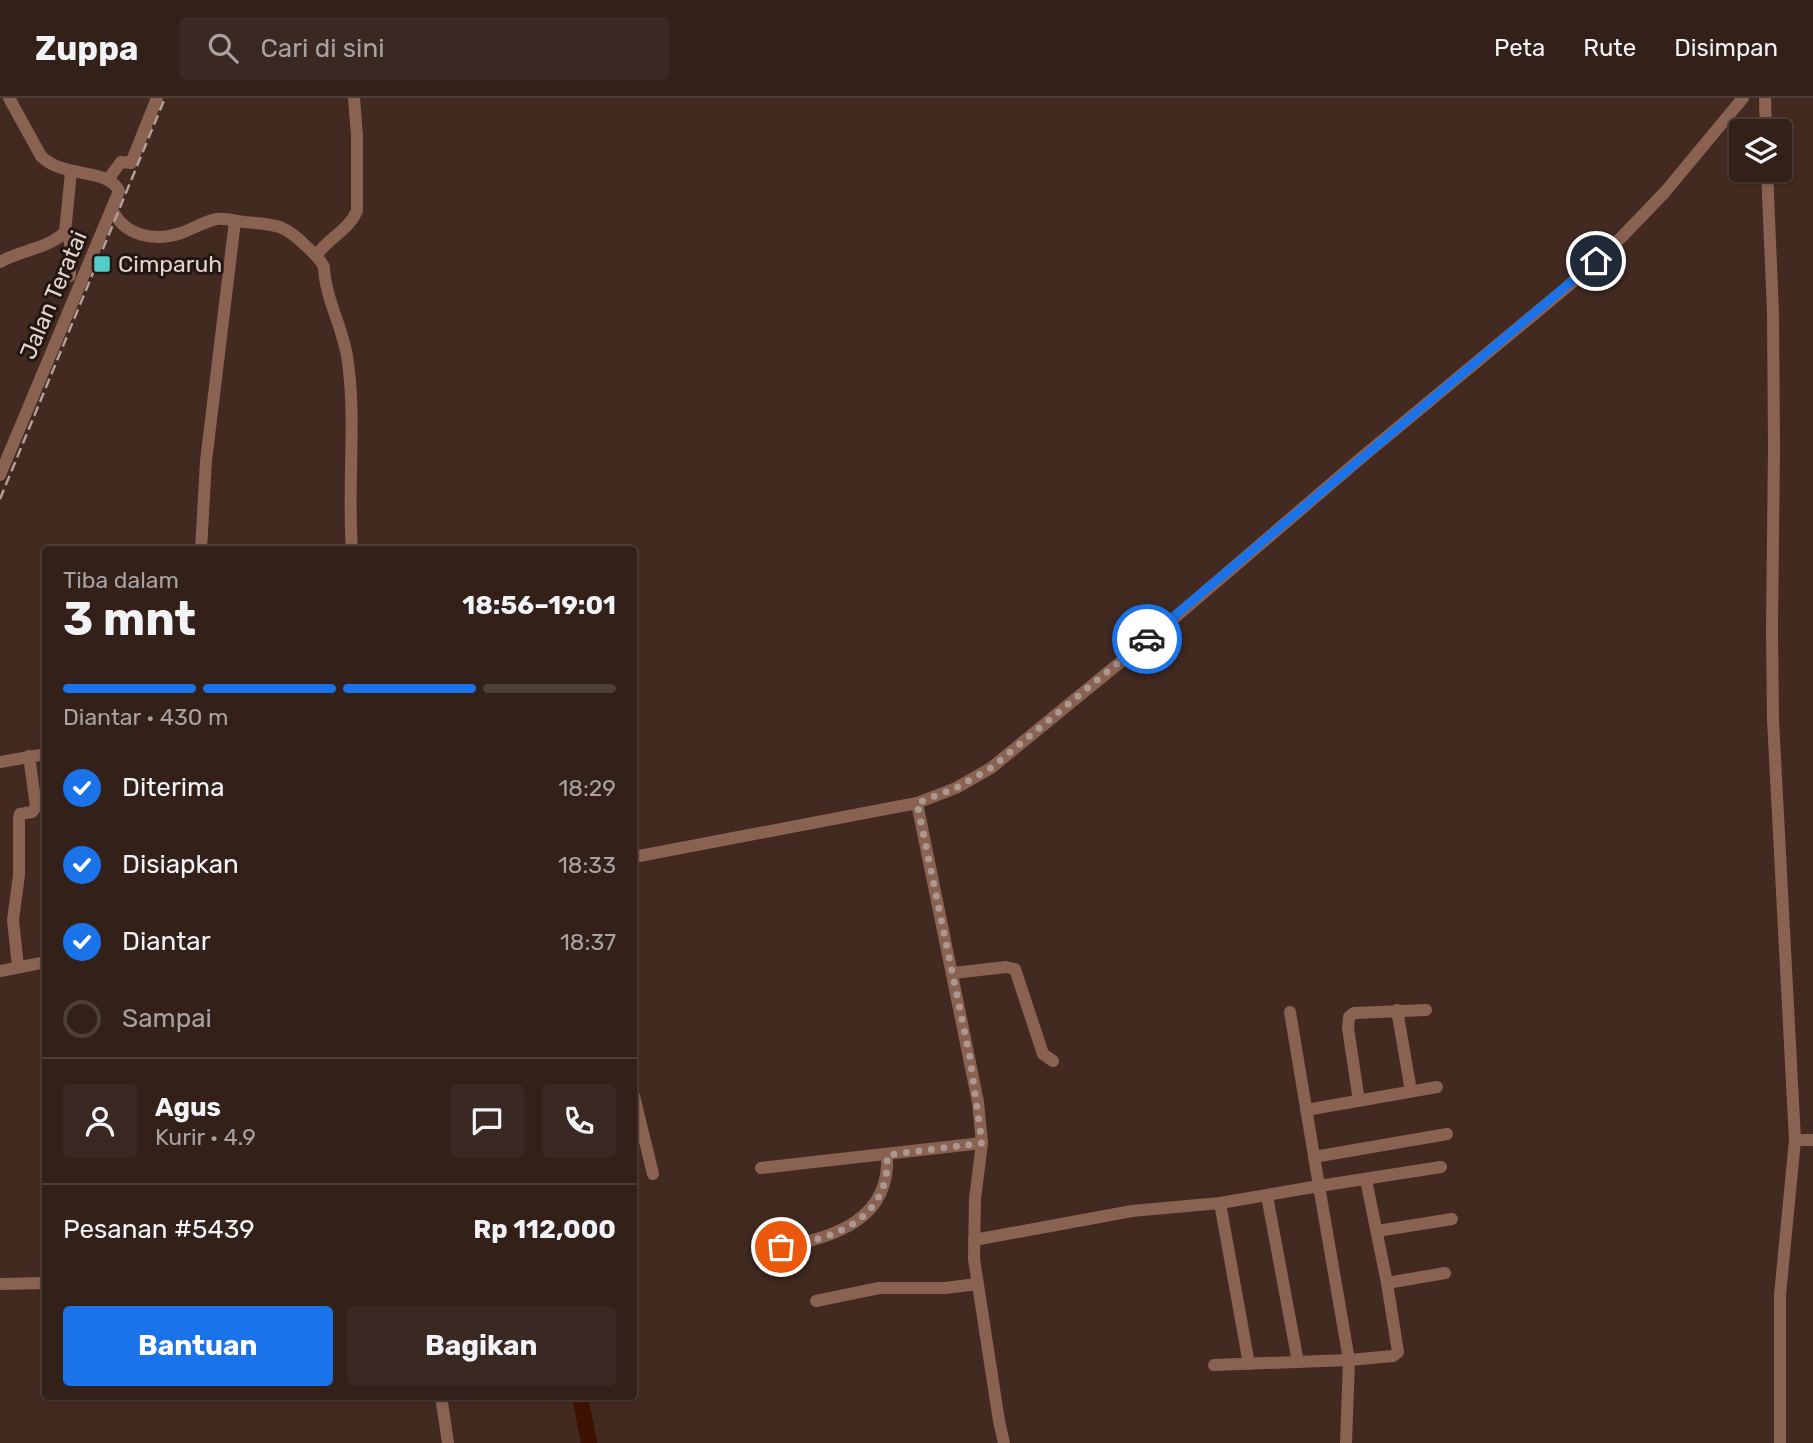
<!DOCTYPE html>
<html lang="id">
<meta charset="utf-8">
<style>
:root{--surface:#322019;--page:#3a2822;--text:#f1f3f6;--muted:#a8a3a2;--line:#4d3e38;--accent:#1a73e8}
body{margin:0;font-family:Rubik,sans-serif;background:var(--page);color:var(--text);height:100vh;display:flex;flex-direction:column;font-size:26px;white-space:nowrap}
*{box-sizing:border-box;margin:0}
p{font-size:23px;color:var(--muted)}
.icon{flex:none;width:38px;height:38px;fill:none;stroke:currentColor;stroke-width:2;stroke-linecap:round;stroke-linejoin:round}
.map{position:relative;flex:1;overflow:hidden}
.details{position:absolute;left:42px;top:448px;width:595px;height:854px;display:flex;flex-direction:column;background:var(--surface);border-radius:7px;box-shadow:0 2px 5px #0004,0 0 0 2px var(--line)}
.details>*{flex:none}
.fabs{position:absolute;left:1729px;top:21px;display:grid;gap:14px}
.fabs a{display:grid;place-items:center;width:63px;height:63px;border-radius:7px;background:var(--surface);box-shadow:0 2px 5px #0004,0 0 0 2px var(--line);font-size:35px}
.pin{position:absolute;display:grid;place-items:center;width:60px;height:60px;color:#fff;margin:-30px;border:4px solid #fff;border-radius:50%;box-shadow:0 2px 7px #0007}
.courier{position:absolute;display:grid;place-items:center;width:70px;height:70px;margin:-35px;border:5px solid #1a73e8;border-radius:50%;background:#fff;color:#222;box-shadow:0 2px 9px #0007}
.overview em{font-style:normal;font-weight:700}
.overview div{display:flex;flex-direction:column-reverse}
.overview{display:flex;align-items:center;justify-content:space-between;height:119px;padding:0 21px}
h1{font-size:46px;font-weight:700;line-height:52px}
.bar{display:grid;grid-template-columns:repeat(4,1fr);gap:10px 7px;align-content:center;height:84px;padding:0 21px}
.bar i{height:9px;border-radius:5px;background:var(--line)}
.bar .current{background:var(--accent)}
.bar p{grid-column:span 4}
.line{display:flex;align-items:center;gap:18px;padding:0 21px;border-top:2px solid var(--line)}
.line div{flex:1}
.round{display:grid;place-items:center;flex:none;width:74px;height:74px;border-radius:7px;background:var(--page)}
ol{padding:0 21px;list-style:none}
li{display:flex;align-items:center;gap:21px;height:77px}
li p{margin-inline-start:auto}
li .icon{padding:7px;border-radius:50%;background:var(--accent);color:#fff;stroke-width:4}
li:last-child{color:var(--muted)}
li i{width:38px;height:38px;border:4px solid var(--line);border-radius:50%}
.button{display:flex;gap:14px;margin-top:auto;padding:14px 21px}
.button a{flex:1;height:80px;border-radius:7px;background:var(--accent);color:#fff;font-size:28px;font-weight:700;line-height:80px;text-align:center}
.button a+a{background:var(--page);color:var(--text)}
header{display:flex;align-items:center;gap:42px;box-sizing:border-box;height:98px;padding:0 35px;background:var(--surface);border-bottom:2px solid var(--line)}
header strong{font-size:33px}
nav{display:flex;gap:38px;margin-inline-start:auto;font-size:24px}
.search{width:490px;height:63px;background:var(--page);display:flex;align-items:center;gap:18px;box-sizing:border-box;padding:0 24px;border-radius:7px;color:var(--muted);font-size:26px}
.map>svg:first-child{display:block}
.lines{fill:none;stroke-linecap:round;stroke-linejoin:round}
.river{stroke:#3e1200;stroke-width:16}
.minor{stroke:#8a6252;stroke-width:12}
.rail{stroke:#b2a099;stroke-width:2.5;stroke-dasharray:10 5;stroke-linecap:butt}
.done{stroke:#ab9891;stroke-width:7;stroke-dasharray:0 12.6}
.route{stroke:#1a73e8;stroke-width:9}
.poi-dot{fill:#53cdca;stroke:#211612;stroke-width:2.5}
.labels{text-anchor:middle;dominant-baseline:central;stroke-width:6;stroke-linejoin:round;paint-order:stroke}
.poi-label{font-size:23px;fill:#e3d3cd;stroke:#211612;text-anchor:start}
.street-label{font-size:23px;fill:#e3d3cd;stroke:#211612}
</style>
<header>
<strong>Zuppa</strong>
<div class="search"><svg class="icon" aria-label="search" viewBox="0 0 24 24"><circle cx="10" cy="10" r="6"/><path d="M15 15l6 6"/></svg>Cari di sini</div>
<nav><a>Peta</a><a>Rute</a><a>Disimpan</a></nav>
</header>
<div class="map">
<svg width="1813" height="1345" viewBox="0 0 1813 1345">
<rect width="100%" height="100%" fill="#422a21"/>
<g class="lines">
<polyline class="river" points="580,1298 589,1345"/>
<g class="minor">
<polyline points="1765,0 1766,33"/>
<polyline points="1767,72 1773,215 1774,350 1772,531 1773,622 1795,1042 1780,1197 1780,1345"/>
<polyline points="109,80 121,64 131,65 157,0"/>
<path d="M112,111C124,138 154,144 181,135C193,131 205,123 217,121C225,120 236,123 244,124C276,127 283,125 307,149C314,155 320,161 324,169C325,199 342,228 347,258C357,320 347,388 352,452"/>
<path d="M65,134C74,145 70,164 70,178"/>
<path d="M316,158C328,140 348,133 357,113V38L354,0"/>
<path d="M0,164C20,152 48,151 65,134L71,74"/>
<path d="M0,377L119,93C108,69 63,81 41,58L9,0"/>
<polyline points="201,452 206,363 235,123"/>
<polyline points="0,664 46,656"/>
<polyline points="917,705 956,690 991,670 1172,522 1361,360 1567,189 1611,150 1665,94 1743,0"/>
<polyline points="634,759 917,705 978,1004 982,1045 975,1101 974,1161 999,1323 1004,1345"/>
<polyline points="18,869 13,822 19,777 19,720 20,716 32,714 36,709 29,658"/>
<polyline points="0,873 46,864"/>
<polyline points="953,875 1006,869 1015,871 1043,956 1053,963"/>
<polyline points="1397,912 1411,993"/>
<polyline points="1290,914 1319,1088 1441,1069"/>
<polyline points="634,998 653,1076"/>
<polyline points="1359,1003 1348,930 1349,919 1354,915 1426,912"/>
<polyline points="1306,1012 1437,989"/>
<polyline points="1795,1042 1813,1042"/>
<polyline points="1314,1059 1447,1036"/>
<polyline points="761,1070 982,1045"/>
<polyline points="1267,1098 1298,1264"/>
<polyline points="1220,1105 1249,1266"/>
<polyline points="1377,1133 1452,1121"/>
<polyline points="974,1142 1132,1113 1220,1105 1319,1088 1349,1262 1346,1345"/>
<path d="M781,1149C834,1140 891,1121 887,1057"/>
<polyline points="1387,1185 1445,1175"/>
<polyline points="0,1186 46,1185"/>
<polyline points="816,1203 879,1190 945,1190 977,1186"/>
<polyline points="1214,1267 1349,1262 1393,1258 1398,1254 1387,1185 1366,1082"/>
<polyline points="441,1298 448,1345"/>
</g>
<polyline class="rail" points="0,401 165,0"/>
</g>
<g class="lines">
<path class="done" d="M781,1149C834,1141 891,1121 887,1057L982,1045L970,960L917,705L956,690L991,670L1147,541"/>
<polyline class="route" points="1147,541 1596,163"/>
</g>
<rect class="poi-dot" x="93" y="157" width="18" height="18" rx="3.5"/>
<g class="labels">
<g class="poi-label">
<text x="118" y="166">Cimparuh</text>
</g>
<g class="street-label">
<text transform="translate(53 197) rotate(-67)">Jalan Teratai</text>
</g>
</g>
</svg>
<div class="fabs">
<a><svg class="icon" aria-label="layers" viewBox="0 0 24 24"><path d="M12 4l9 5-9 5-9-5zM3 14l9 5 9-5"/></svg></a>
</div>
<div class="pin" style="left:781px;top:1149px;background:#ea580c"><svg class="icon" aria-label="bag" viewBox="0 0 24 24"><path d="M5 8h14l-1 12H6zM9 8a3 3 0 0 1 6 0"/></svg></div>
<div class="pin" style="left:1596px;top:163px;background:#1f2937"><svg class="icon" aria-label="home" viewBox="0 0 24 24"><path d="M3 11l9-7 9 7M6 9v11h12V9"/></svg></div>
<div class="courier" style="left:1147px;top:541px"><svg class="icon" aria-label="car" viewBox="0 0 24 24"><path d="M5 17H2v-5l4-1 3-4h7l3 4 3 1v5h-3M9 17h6M6 11h13"/><circle cx="7" cy="17" r="2"/><circle cx="17" cy="17" r="2"/></svg></div>
<section class="details">
<div class="overview"><div><h1>3 mnt</h1><p>Tiba dalam</p></div><em>18:56–19:01</em></div>
<div class="bar"><i class="current"></i><i class="current"></i><i class="current"></i><i></i><p>Diantar · 430 m</p></div>
<ol>
<li><svg class="icon" aria-label="check" viewBox="0 0 24 24"><path d="M5 12l5 5 9-10"/></svg>Diterima<p>18:29</p></li>
<li><svg class="icon" aria-label="check" viewBox="0 0 24 24"><path d="M5 12l5 5 9-10"/></svg>Disiapkan<p>18:33</p></li>
<li><svg class="icon" aria-label="check" viewBox="0 0 24 24"><path d="M5 12l5 5 9-10"/></svg>Diantar<p>18:37</p></li>
<li><i></i>Sampai</li>
</ol>
<div class="line" style="height:126px"><a class="round"><svg class="icon" aria-label="person" viewBox="0 0 24 24"><circle cx="12" cy="8" r="4"/><path d="M4 21q1-7 8-7t8 7"/></svg></a><div><b>Agus</b><p>Kurir · 4.9</p></div><a class="round"><svg class="icon" aria-label="chat" viewBox="0 0 24 24"><path d="M4 5h16v11H9l-5 4z"/></svg></a><a class="round"><svg class="icon" aria-label="phone" viewBox="0 0 24 24"><path d="M5 4h4l2 5-3 2q2 4 5 5l2-3 5 2v4C11 20 4 13 5 4z"/></svg></a></div>
<div class="line" style="height:91px"><div>Pesanan #5439</div><b>Rp 112,000</b></div>
<div class="button"><a>Bantuan</a><a>Bagikan</a></div>
</section>
</div>
